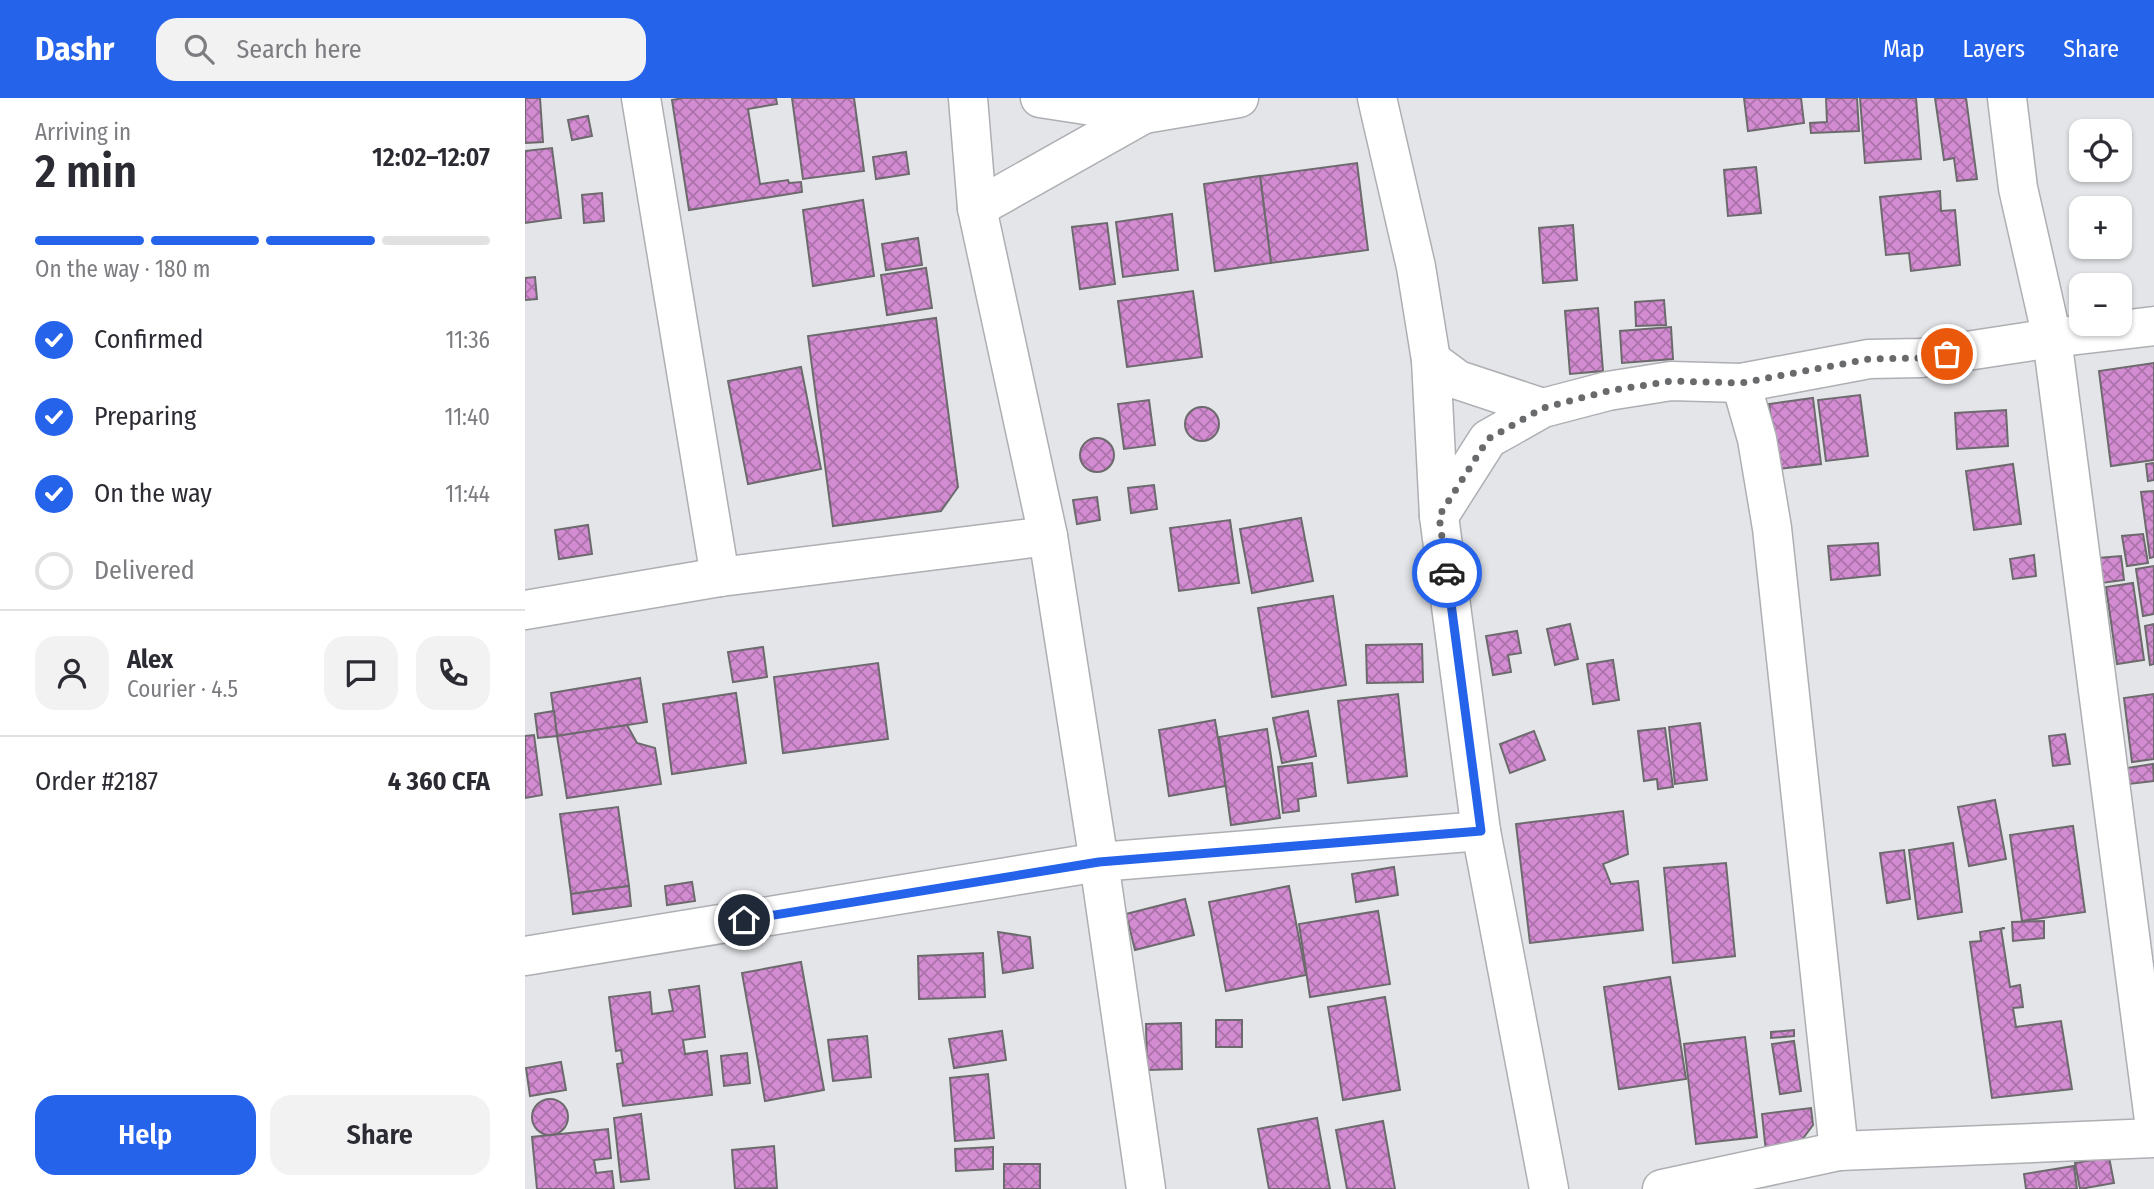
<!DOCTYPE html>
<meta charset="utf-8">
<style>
:root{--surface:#fff;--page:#f2f2f3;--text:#2b2b33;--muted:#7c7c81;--line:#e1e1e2;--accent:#2563eb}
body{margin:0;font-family:"Fira Sans Condensed",sans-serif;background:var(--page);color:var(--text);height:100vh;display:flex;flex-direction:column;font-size:26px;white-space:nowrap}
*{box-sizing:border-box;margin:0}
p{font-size:23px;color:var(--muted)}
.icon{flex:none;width:38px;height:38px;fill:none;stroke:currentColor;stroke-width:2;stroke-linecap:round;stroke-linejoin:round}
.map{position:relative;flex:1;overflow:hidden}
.panel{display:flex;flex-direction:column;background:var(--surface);width:525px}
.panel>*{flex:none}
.tools{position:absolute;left:1544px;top:21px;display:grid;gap:14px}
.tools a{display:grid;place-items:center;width:63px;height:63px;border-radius:14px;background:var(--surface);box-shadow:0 2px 5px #0004;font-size:35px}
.pin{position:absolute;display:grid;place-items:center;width:60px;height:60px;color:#fff;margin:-30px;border:4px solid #fff;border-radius:50%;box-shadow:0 2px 7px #0007}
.courier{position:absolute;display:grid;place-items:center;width:70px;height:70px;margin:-35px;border:5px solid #2563eb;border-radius:50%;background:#fff;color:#222;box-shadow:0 2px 9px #0007}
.headline em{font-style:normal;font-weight:600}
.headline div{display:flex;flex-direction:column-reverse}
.headline{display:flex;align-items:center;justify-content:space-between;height:119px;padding:0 35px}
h1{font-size:46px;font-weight:600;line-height:52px}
.bar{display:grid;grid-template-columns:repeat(4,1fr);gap:10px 7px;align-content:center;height:84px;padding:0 35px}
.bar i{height:9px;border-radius:5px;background:var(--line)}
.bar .current{background:var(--accent)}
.bar p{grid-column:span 4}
.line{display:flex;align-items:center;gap:18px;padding:0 35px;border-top:2px solid var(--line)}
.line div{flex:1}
.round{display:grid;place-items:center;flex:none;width:74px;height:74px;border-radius:21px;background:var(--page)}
ol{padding:0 35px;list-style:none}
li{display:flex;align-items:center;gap:21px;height:77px}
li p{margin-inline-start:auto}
li .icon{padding:7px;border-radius:50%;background:var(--accent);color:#fff;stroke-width:4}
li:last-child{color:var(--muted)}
li i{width:38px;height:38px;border:4px solid var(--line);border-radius:50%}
.cta{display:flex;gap:14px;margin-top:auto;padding:14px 35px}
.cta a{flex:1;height:80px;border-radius:21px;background:var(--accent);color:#fff;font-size:28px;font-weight:600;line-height:80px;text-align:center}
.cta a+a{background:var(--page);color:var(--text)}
header{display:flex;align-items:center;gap:42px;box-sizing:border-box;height:98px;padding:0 35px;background:var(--accent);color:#fff}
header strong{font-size:33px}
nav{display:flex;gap:38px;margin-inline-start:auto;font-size:24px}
.search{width:490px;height:63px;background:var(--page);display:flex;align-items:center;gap:18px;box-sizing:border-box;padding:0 24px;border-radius:21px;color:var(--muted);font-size:26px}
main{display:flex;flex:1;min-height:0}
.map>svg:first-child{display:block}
.building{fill:url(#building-cross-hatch);stroke:#6d6a6d;stroke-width:2}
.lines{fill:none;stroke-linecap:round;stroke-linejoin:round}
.minor-casing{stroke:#adafb2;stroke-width:41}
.minor{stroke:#fff;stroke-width:38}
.done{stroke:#696a6c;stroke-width:7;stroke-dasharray:0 12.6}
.route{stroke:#2563eb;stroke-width:9}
</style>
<header>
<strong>Dashr</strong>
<div class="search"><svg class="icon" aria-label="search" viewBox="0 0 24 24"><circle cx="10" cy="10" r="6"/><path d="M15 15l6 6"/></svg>Search here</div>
<nav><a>Map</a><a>Layers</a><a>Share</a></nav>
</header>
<main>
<section class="panel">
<div class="headline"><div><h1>2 min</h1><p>Arriving in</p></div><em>12:02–12:07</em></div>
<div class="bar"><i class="current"></i><i class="current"></i><i class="current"></i><i></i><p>On the way · 180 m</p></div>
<ol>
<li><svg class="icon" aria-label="check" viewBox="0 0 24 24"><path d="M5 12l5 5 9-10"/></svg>Confirmed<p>11:36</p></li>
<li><svg class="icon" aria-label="check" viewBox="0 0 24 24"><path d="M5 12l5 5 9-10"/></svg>Preparing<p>11:40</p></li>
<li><svg class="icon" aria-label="check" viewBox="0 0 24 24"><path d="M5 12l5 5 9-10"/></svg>On the way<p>11:44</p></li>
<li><i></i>Delivered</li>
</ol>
<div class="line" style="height:126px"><a class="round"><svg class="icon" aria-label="person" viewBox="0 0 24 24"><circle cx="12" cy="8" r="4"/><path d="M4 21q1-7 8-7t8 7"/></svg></a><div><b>Alex</b><p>Courier · 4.5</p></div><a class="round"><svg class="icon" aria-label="chat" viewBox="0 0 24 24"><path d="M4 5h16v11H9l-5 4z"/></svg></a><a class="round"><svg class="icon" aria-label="phone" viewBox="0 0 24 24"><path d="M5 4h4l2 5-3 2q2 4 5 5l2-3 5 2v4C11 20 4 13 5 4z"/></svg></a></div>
<div class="line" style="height:91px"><div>Order #2187</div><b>4 360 CFA</b></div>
<div class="cta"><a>Help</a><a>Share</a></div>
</section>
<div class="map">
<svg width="1629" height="1091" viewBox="0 0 1629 1091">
<defs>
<pattern id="building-cross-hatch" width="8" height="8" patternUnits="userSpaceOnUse" patternTransform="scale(1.75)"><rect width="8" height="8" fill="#d38bd2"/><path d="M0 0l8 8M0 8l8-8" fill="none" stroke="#ab72aa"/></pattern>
</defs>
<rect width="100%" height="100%" fill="#e3e5e8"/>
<g class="building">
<polygon points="0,0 15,0 18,44 0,45"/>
<polygon points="158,0 251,0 252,6 223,11 235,86 263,82 264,85 276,84 277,94 164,112 147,2"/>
<polygon points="267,0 329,0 339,73 278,81"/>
<polygon points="1219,0 1276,0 1279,25 1223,33"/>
<polygon points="1301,0 1332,0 1334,33 1286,35 1285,25 1302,24"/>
<polygon points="1335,0 1391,0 1396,61 1340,65"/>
<polygon points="1410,0 1441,0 1452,81 1432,83 1429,60 1419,62"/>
<polygon points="63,18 67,38 47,42 43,22"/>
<polygon points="27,50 36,120 0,125 0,53"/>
<polygon points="381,54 384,76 351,81 348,59"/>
<polygon points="832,65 843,152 746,165 735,78"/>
<polygon points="1231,69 1236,115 1203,118 1199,72"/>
<polygon points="735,78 746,165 690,173 679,86"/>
<polygon points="1415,93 1416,113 1430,112 1435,167 1386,173 1384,155 1361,157 1355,99"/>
<polygon points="77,95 79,123 59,125 57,97"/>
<polygon points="338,102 349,178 288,188 278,112"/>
<polygon points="647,116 653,172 598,179 591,124"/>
<polygon points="582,125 590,186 555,191 547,129"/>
<polygon points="1048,127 1052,182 1018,185 1014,130"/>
<polygon points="393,140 397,167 361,172 357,146"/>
<polygon points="401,170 407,210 362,217 356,177"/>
<polygon points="10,179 12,201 0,202 0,180"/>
<polygon points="668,193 677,259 602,269 593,203"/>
<polygon points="1139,202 1141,227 1111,228 1110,204"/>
<polygon points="1073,210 1078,273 1045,276 1040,213"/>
<polygon points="411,220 433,389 416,413 308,428 283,238"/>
<polygon points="1146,229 1148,261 1097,265 1095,233"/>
<polygon points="1629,265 1629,362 1586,368 1574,273"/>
<polygon points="276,269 296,371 223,386 203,283"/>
<polygon points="1335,297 1343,358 1301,363 1293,302"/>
<polygon points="1288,300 1296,366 1253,371 1244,306"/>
<polygon points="624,302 630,347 599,351 593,306"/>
<circle cx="677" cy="326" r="17"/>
<polygon points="1481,312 1483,348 1432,351 1430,315"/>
<circle cx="572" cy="357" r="17"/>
<polygon points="1629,365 1629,382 1623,383 1621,366"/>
<polygon points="1488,366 1496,426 1449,432 1441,373"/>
<polygon points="629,387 632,411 606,415 603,390"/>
<polygon points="1629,393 1629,459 1625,460 1616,394"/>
<polygon points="572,399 575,422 552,426 548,402"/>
<polygon points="776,420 788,483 727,495 715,431"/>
<polygon points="705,422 714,485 654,493 645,430"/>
<polygon points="63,427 67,456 34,461 30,432"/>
<polygon points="1618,436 1623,465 1602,468 1597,438"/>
<polygon points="1353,445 1355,477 1306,482 1303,448"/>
<polygon points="1509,457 1511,478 1488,481 1485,461"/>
<polygon points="1596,458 1599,482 1577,485 1573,460"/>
<polygon points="1629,468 1629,516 1618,518 1611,471"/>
<polygon points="1608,485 1619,562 1592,566 1581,489"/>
<polygon points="808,498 821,587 747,599 733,510"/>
<polygon points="1045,526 1053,561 1030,567 1022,531"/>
<polygon points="1629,526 1629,566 1625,567 1620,528"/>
<polygon points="992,533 996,555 983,557 986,574 968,577 961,538"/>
<polygon points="897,546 898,584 842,585 841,547"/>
<polygon points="238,549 242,579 208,584 203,554"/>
<polygon points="1088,562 1094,602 1068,606 1062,566"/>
<polygon points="353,565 363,641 258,655 249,579"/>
<polygon points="115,580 122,624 32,638 26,595"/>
<polygon points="211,595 221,665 147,676 138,606"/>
<polygon points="873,596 882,678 823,685 813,603"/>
<polygon points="1629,596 1629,661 1607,664 1599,600"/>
<polygon points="29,613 32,638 13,640 10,616"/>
<polygon points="783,613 791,658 757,665 748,620"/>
<polygon points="690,622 701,688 644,698 634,632"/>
<polygon points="1175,625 1182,682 1150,686 1144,629"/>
<polygon points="102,627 112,645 130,650 136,686 42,700 32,638"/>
<polygon points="1140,630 1148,689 1133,691 1132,681 1119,683 1113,633"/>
<polygon points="742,631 755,720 706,727 694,639"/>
<polygon points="1009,633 1020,662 985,675 975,646"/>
<polygon points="1540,636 1545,666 1528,668 1524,638"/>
<polygon points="9,637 17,697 0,700 0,638"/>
<polygon points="787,665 791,698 773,701 774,713 758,715 753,669"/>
<polygon points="1628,666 1629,683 1604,686 1602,670"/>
<polygon points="1470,702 1481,761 1444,768 1433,709"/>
<polygon points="93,709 104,788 46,796 35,716"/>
<polygon points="1098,713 1103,756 1078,766 1086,786 1113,783 1118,832 1005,845 991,726"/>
<polygon points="1548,728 1560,814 1497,823 1485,737"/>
<polygon points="1428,745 1437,814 1393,821 1384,752"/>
<polygon points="1379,752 1385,801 1362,805 1355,755"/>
<polygon points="1201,765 1210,858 1148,865 1139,770"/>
<polygon points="869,769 873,797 831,804 827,776"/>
<polygon points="167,784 170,803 142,807 140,788"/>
<polygon points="104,788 106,808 48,816 46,796"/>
<polygon points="764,788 781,877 701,893 684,804"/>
<polygon points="660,801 669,837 610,852 601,816"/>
<polygon points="853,813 865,886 785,899 774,826"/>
<polygon points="1519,823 1519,840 1488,843 1487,824"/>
<polygon points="1480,830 1476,831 1485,889 1495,887 1498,909 1488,910 1491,929 1536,923 1547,991 1467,1000 1445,844 1456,843 1455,834"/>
<polygon points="473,834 505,839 508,870 478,875"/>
<polygon points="458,855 460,899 394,901 393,858"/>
<polygon points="276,864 299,992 240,1003 217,875"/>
<polygon points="1145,879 1161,981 1094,991 1079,889"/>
<polygon points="174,888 180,939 158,942 160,956 182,953 187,997 98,1008 92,966 98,965 96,952 91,953 84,899 125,894 127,916 148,913 144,892"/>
<polygon points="860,899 875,992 818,1002 803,909"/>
<rect x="691" y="922" width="26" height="27"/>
<polygon points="656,925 657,971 622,972 621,926"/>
<polygon points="1269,932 1269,938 1246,940 1246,934"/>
<polygon points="477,933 481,962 429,970 424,941"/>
<polygon points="342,938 346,979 308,983 303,942"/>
<polygon points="1220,939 1232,1039 1171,1046 1159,946"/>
<polygon points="1269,943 1276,993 1255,996 1247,946"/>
<polygon points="222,955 225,985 199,988 196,958"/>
<polygon points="36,964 41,992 5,998 1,970"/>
<polygon points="463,976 469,1040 430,1043 425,980"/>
<circle cx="25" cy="1019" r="18"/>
<polygon points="1286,1010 1288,1027 1270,1051 1241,1054 1237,1016"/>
<polygon points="116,1016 124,1081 96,1084 89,1020"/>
<polygon points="792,1020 805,1091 744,1091 733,1031"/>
<polygon points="858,1023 870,1091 822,1091 811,1032"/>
<polygon points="83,1031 86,1060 69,1062 71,1075 87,1073 89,1091 12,1091 7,1039"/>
<polygon points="249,1048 252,1090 210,1091 207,1052"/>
<polygon points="468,1049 468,1071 431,1073 430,1051"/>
<polygon points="1584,1059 1589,1085 1555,1091 1550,1065"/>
<rect x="479" y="1066" width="36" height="25"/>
<polygon points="1549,1068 1552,1091 1501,1091 1499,1076"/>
</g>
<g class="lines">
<g class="minor-casing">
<g id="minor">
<polyline points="116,0 195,479"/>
<polyline points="443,0 452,110 523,438 574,764 621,1091"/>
<polyline points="515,0 619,16 714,0"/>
<polyline points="852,0 891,169 906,262 914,418 956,733 1024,1091"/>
<polyline points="1482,0 1493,90 1527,240 1629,1022"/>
<polyline points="452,110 619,16"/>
<polyline points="906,262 933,282 1018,310"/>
<polyline points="1216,285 1232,341 1247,430 1314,1053"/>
<polyline points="914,418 963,341 1018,310 1083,293 1146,283 1216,285 1344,261 1396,260 1527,240 1629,228"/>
<polyline points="0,512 195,479 523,438"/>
<polyline points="0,858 574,764 956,733"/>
<polyline points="1137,1091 1314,1053 1629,1040"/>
</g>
</g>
<use href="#minor" class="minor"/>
</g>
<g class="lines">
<polyline class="done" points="922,475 914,418 963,341 1018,310 1083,293 1146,283 1216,285 1344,261 1396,260 1422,256"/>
<polyline class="route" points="219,822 574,764 956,733 922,475"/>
</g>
</svg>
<div class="tools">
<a><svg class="icon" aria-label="locate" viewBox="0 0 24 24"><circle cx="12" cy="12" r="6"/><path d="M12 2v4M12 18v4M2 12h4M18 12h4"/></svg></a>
<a>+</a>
<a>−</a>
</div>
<div class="pin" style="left:1422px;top:256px;background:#ea580c"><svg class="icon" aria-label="bag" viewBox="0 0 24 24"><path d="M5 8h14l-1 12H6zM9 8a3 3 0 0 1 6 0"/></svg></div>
<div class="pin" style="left:219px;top:822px;background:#1f2937"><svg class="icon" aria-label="home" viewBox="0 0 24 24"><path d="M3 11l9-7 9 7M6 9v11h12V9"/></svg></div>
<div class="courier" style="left:922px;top:475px"><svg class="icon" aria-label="car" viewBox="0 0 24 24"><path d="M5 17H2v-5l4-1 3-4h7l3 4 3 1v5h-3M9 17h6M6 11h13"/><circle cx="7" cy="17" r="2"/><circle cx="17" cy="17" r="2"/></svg></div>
</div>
</main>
